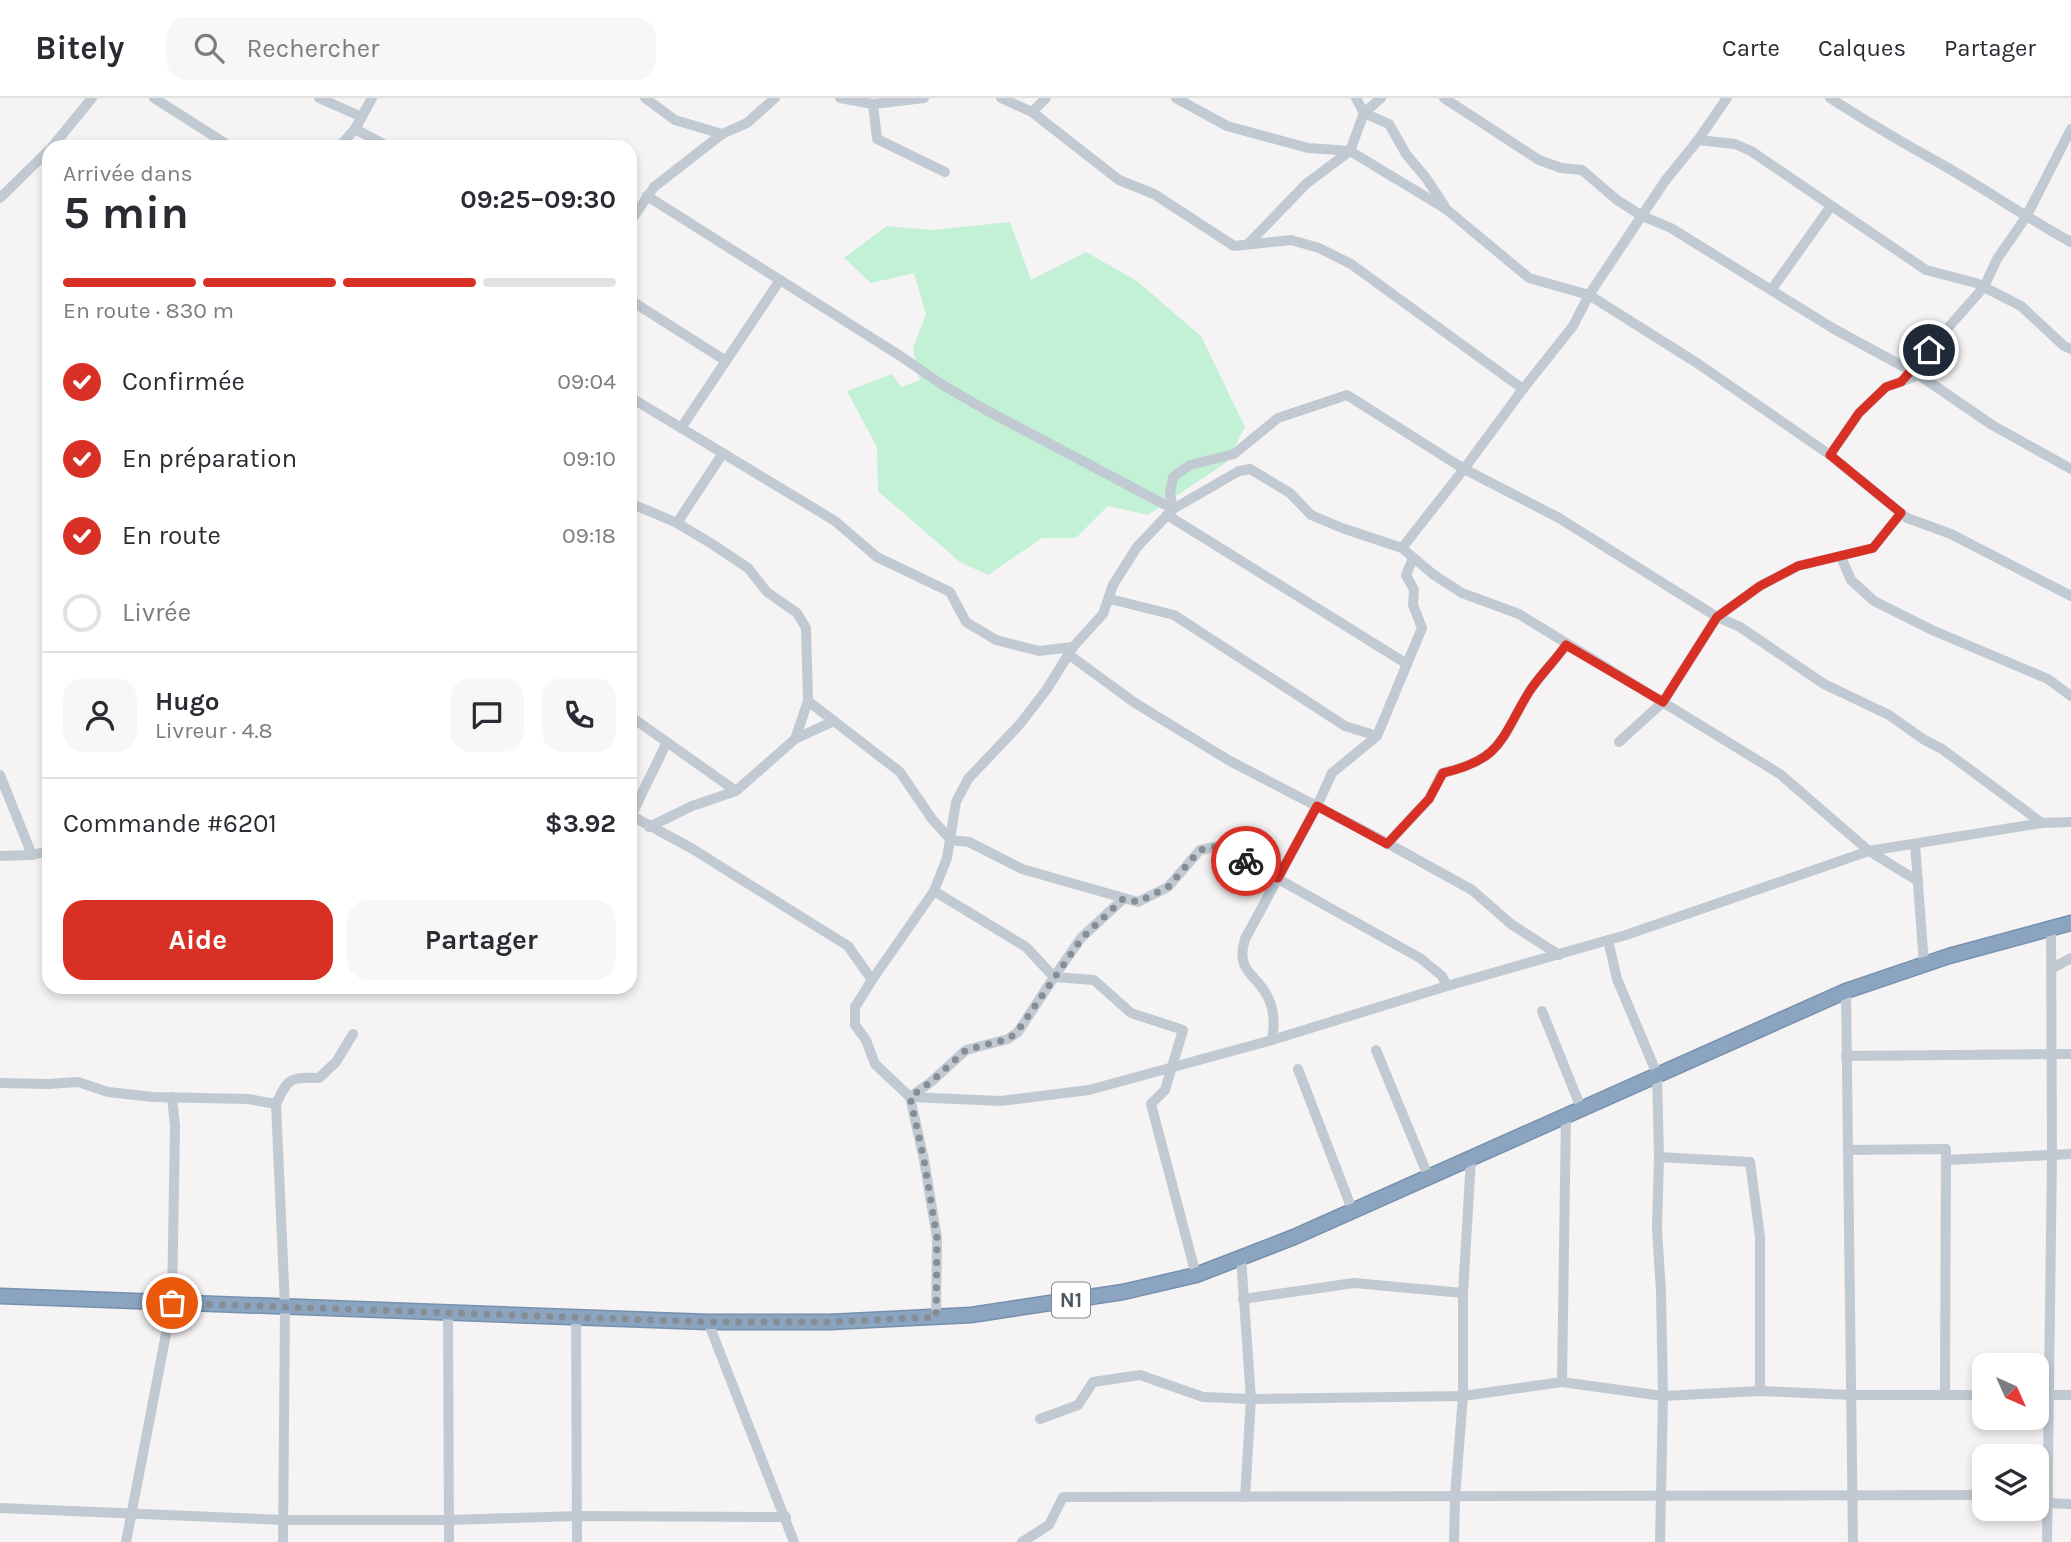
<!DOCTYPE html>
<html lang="fr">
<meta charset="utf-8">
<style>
:root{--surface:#fff;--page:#f7f7f7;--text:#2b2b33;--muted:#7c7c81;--line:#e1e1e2;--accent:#d93025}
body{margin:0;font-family:Karla,sans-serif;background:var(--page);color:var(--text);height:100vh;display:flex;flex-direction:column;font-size:26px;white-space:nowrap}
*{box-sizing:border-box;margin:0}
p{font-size:23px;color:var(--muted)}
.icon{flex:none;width:38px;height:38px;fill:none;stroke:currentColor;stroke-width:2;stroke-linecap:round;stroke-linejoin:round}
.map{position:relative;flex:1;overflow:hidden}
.sheet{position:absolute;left:42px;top:42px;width:595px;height:854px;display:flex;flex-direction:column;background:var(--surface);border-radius:21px;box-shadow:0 4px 10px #0003}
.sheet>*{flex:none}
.needle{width:46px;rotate:135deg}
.controls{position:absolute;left:1972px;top:1255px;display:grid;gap:14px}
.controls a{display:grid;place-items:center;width:77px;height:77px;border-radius:14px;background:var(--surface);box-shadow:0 4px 10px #0003;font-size:35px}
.pin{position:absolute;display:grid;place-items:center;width:60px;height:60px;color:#fff;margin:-30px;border:4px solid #fff;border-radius:50%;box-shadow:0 2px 7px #0007}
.courier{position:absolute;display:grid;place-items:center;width:70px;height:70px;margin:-35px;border:5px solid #d93025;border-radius:50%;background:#fff;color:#222;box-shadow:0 2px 9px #0007}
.overview em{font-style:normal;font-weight:700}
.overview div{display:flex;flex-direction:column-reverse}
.overview{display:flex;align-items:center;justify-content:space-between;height:119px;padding:0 21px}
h1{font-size:46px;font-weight:700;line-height:52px}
.bar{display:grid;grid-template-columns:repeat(4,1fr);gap:10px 7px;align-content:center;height:84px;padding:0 21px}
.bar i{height:9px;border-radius:5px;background:var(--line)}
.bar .current{background:var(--accent)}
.bar p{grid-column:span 4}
.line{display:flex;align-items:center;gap:18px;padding:0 21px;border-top:2px solid var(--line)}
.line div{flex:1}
.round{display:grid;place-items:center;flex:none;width:74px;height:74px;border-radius:21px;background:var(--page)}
ol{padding:0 21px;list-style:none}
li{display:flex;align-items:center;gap:21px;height:77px}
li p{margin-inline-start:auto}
li .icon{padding:7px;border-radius:50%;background:var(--accent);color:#fff;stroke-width:4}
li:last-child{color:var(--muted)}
li i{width:38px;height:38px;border:4px solid var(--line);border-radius:50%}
.action{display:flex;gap:14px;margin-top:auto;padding:14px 21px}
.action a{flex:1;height:80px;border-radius:21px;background:var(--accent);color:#fff;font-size:28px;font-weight:700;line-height:80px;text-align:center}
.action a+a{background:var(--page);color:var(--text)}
header{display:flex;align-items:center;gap:42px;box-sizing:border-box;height:98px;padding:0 35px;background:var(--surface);border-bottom:2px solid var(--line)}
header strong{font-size:33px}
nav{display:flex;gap:38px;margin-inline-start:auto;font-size:24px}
.search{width:490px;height:63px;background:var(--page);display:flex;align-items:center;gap:18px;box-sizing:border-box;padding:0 24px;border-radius:21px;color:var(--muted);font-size:26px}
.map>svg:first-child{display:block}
.green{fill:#c3f1d5}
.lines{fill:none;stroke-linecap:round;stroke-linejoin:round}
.highway-casing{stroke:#7690ad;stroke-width:17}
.minor{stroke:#c1cad2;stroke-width:10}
.highway{stroke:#8ba5c1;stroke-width:14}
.done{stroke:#868d94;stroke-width:7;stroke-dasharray:0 12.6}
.route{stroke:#d93025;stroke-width:9}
.labels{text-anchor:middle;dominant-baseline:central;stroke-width:7;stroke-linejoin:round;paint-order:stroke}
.shield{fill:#fff;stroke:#808990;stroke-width:2}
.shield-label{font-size:21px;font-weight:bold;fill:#4a5661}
</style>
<header>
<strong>Bitely</strong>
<div class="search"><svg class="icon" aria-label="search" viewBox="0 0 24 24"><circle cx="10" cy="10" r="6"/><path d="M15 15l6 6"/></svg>Rechercher</div>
<nav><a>Carte</a><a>Calques</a><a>Partager</a></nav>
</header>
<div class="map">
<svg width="2071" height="1444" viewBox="0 0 2071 1444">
<rect width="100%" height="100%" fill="#f5f3f3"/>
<polygon class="green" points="1010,124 1031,182 1086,154 1137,183 1201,238 1245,329 1227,364 1148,417 1108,408 1076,440 1042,440 988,477 960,464 878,393 877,349 847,293 892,276 901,289 920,282 913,250 926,216 914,175 871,185 844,160 887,128 933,132"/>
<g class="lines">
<g class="highway-casing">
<polyline id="highway" points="0,1198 708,1224 830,1224 971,1217 1123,1194 1196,1177 1294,1139 1846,893 1949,858 2071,825"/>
</g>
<g class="minor">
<polyline points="154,0 231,49"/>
<polyline points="319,0 362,19"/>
<polyline points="645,0 675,22 722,36"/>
<polyline points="840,0 873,6 877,41 945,74"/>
<polyline points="1001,0 1032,14 1119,82 1154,96 1234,148 1291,142 1319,150 1351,166 1523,291"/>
<polyline points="1176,0 1227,28 1308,50 1350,53 1446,111 1529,180 1589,197 1697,265 1830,357"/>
<polyline points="1381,0 1364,15 1389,26 1406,56 1426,80 1444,107"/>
<polyline points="1444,0 1539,62 1561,70 1582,72 1617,102 1642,118 1671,130 1834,231 1919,277 1992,327 2071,371"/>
<path d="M1830,0C1866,23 1903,45 1941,66C1985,91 2027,120 2071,144"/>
<polyline points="873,6 924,0"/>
<polyline points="1032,14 1046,0"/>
<polyline points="355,31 389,49"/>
<polyline points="1698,42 1735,46 1751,53 1926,172 1976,185 2021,208 2064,248 2071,251"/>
<polyline points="52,49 92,0"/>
<polyline points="339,49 355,31 372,0"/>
<polyline points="647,98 902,259 941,286 984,311 1173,411"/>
<polyline points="0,100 49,52"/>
<polyline points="630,124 654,89 722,36 747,25 775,0"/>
<polyline points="1248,146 1306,86 1350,53 1364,15 1356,0"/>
<polyline points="1772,191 1831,108"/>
<polyline points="630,202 726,263"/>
<polyline points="1908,275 1984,189 1997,161 2026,119 2071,31"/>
<polyline points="1919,277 1886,289 1859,315 1830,357 1907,420 1951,436 2071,498"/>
<polyline points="630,299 835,423 877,459 950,494 966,524 996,542 1039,553 1073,549"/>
<polyline points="681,330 780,182"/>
<polyline points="630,405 677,425 712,446 748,470 767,494 797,515 806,530 808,603 795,641"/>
<polyline points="1173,411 1170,396 1173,379 1190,367 1234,356 1278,320 1347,297 1464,371 1559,420 1717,519 1740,529 1824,586 1889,617 1923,641 1942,651 2042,725"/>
<polyline points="1167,417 1407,566"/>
<polyline points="677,425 723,355"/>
<polyline points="1402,450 1464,371 1523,291 1573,228 1589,197 1665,83 1698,42 1727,0"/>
<polyline points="1841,459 1851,482 1874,503 1932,532 2048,581 2071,598"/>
<polyline points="1110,501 1174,517 1345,628 1377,638"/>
<polyline points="1068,556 1135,605 1230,663 1378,740 1472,792 1511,826 1559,857"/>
<polyline points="808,603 900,674 932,721 951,742 969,744 1022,771 1138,804 1168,789 1200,752 1219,748 1420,860 1442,878 1447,888"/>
<polyline points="630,618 736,693"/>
<polyline points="1619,644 1663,604 1717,519 1760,488 1798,468 1873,450 1901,415"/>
<polyline points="0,677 32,757"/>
<polyline points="630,717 691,750 848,848 872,882 855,909 855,927 866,942 875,966 910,999 924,1062 937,1140 936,1219"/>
<polyline points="630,720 667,644"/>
<polyline points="649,729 692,708 736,693 795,641 834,623"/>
<path d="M1387,746L1429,701L1442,675C1502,661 1501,641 1529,594C1540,577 1555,563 1566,547"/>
<polyline points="1915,746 1924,866"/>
<polyline points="0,758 32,757 49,753"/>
<polyline points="934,793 1026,849 1054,879 1081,840 1123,801"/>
<polyline points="1608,842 1617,881 1657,976 1659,1059 1657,1131 1661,1194 1663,1298 1660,1444"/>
<polyline points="2051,871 2071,860"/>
<polyline points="872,882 934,793 947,760 956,704 968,681 1020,626 1047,591 1073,549 1103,516 1113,487 1137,449 1173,411 1239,373 1250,371 1290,395 1311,417 1342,430 1402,450 1434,477 1462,495 1519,516 1780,676 1869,753 1918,783"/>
<polyline points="1846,893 1853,1444"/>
<polyline points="1542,913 1581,1010"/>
<path d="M1272,942C1274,929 1275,917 1270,904C1260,876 1234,876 1245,841L1317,708L1332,675L1377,638L1422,530L1413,507L1414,492L1406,477L1413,460"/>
<polyline points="1376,952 1429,1080"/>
<polyline points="1846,958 2071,956"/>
<polyline points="1298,971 1353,1114"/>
<polyline points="0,985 48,986 78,984 108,994 153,999 248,1001 276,1006"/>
<polyline points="910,999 1001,1003 1089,992 1272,942 1447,888 1626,837 1869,753 2042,725 2071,724"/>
<polyline points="910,999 931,984 966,952 1008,941 1018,934 1054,879 1094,882 1131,915 1183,932 1165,992 1151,1006 1196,1177"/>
<polyline points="1848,1052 1946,1051 1945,1297"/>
<polyline points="1659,1059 1750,1064 1760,1139 1760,1293"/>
<polyline points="1946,1062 2071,1056"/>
<polyline points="1241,1160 1251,1301 1245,1399"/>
<polyline points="1243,1201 1354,1185 1463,1195"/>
<polyline points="448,1213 449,1444"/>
<polyline points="576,1218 577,1444"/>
<polyline points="708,1224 794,1444"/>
<polyline points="1562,1284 1566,1016"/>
<polyline points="2037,1297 2071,1297"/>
<polyline points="1040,1321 1078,1307 1093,1284 1140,1277 1203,1299 1251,1301 1463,1298 1562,1284 1663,1298 1760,1293 1852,1297 1984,1297"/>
<polyline points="2037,1397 2048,1396"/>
<polyline points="2047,1405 2071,1406"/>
<polyline points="0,1410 284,1422 450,1422 577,1418 786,1419"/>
<polyline points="126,1444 172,1205 175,1028 172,999"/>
<path d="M283,1444L285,1208L276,1006C288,980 290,979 319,980L336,964L353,936"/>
<polyline points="1022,1444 1049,1427 1063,1399 1984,1397"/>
<polyline points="1454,1444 1455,1399 1463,1298 1463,1195 1471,1061"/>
<polyline points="2047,1444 2052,1057 2051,829"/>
</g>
<use href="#highway" class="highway"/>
</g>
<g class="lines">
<polyline class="done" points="172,1205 708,1224 831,1224 936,1219 937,1140 924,1062 910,999 931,984 966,952 1008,941 1017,934 1082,840 1123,801 1138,804 1168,789 1200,752 1219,748 1246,763"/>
<path class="route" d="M1246,763L1278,780L1317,708L1387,746L1429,701L1443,675C1503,661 1500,641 1529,594C1540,577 1555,563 1566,547L1663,604L1717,519L1760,488L1798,468L1873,450L1901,415L1830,357L1859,315L1886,289L1901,284L1929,252"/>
</g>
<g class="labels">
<rect class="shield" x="1052" y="1184.5" width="38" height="35" rx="5"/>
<g class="shield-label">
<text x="1071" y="1202">N1</text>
</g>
</g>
</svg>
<div class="controls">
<a><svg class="needle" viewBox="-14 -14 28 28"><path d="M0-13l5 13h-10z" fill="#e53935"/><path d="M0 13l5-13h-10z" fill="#7c7c81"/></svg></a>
<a><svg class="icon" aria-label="layers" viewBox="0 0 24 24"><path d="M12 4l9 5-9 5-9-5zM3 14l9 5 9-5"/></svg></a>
</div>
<div class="pin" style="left:172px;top:1205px;background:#ea580c"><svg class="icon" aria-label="bag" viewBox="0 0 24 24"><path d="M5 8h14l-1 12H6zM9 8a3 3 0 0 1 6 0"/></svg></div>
<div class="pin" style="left:1929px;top:252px;background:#1f2937"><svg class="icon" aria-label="home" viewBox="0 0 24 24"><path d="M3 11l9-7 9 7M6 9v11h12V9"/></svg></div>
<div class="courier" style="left:1246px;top:763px"><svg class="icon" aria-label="bike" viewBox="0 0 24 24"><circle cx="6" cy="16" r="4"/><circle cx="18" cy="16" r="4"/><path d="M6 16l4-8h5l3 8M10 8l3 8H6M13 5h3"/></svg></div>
<section class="sheet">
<div class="overview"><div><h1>5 min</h1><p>Arrivée dans</p></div><em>09:25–09:30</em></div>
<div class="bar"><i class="current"></i><i class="current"></i><i class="current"></i><i></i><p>En route · 830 m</p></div>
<ol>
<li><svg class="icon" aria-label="check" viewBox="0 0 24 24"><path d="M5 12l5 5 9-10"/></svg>Confirmée<p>09:04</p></li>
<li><svg class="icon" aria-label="check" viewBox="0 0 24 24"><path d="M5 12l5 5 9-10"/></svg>En préparation<p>09:10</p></li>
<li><svg class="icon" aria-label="check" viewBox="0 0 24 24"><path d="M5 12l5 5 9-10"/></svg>En route<p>09:18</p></li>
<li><i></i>Livrée</li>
</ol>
<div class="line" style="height:126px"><a class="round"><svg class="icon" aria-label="person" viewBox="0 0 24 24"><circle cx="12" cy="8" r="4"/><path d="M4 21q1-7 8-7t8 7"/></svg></a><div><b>Hugo</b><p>Livreur · 4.8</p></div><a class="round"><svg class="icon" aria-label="chat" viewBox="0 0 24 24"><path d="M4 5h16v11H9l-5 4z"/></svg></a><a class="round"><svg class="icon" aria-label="phone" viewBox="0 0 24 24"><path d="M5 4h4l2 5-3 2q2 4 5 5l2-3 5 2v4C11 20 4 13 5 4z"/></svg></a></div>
<div class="line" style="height:91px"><div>Commande #6201</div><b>$3.92</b></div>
<div class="action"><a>Aide</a><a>Partager</a></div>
</section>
</div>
